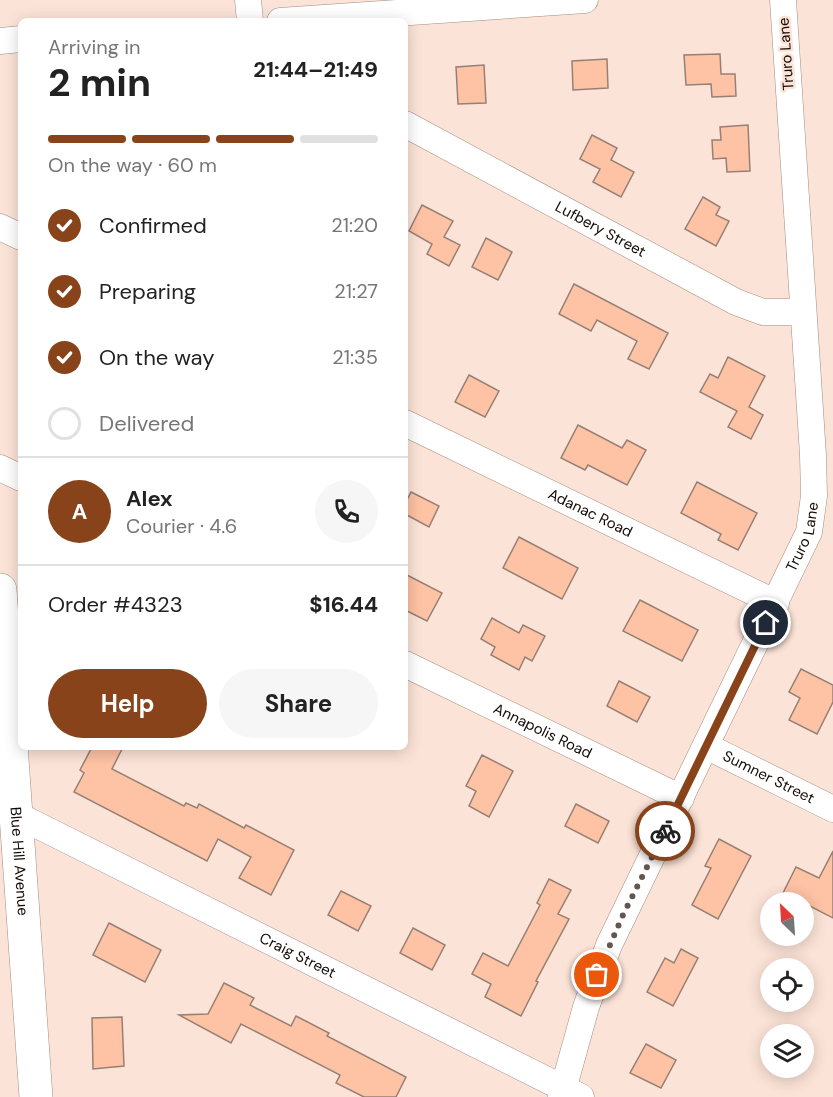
<!DOCTYPE html>
<meta charset="utf-8">
<style>
:root{--surface:#fff;--page:#f6f6f6;--text:#222;--muted:#767676;--line:#e0e0e0;--accent:#88431a}
body{margin:0;font-family:"DM Sans",sans-serif;background:var(--page);color:var(--text);height:100vh;display:flex;flex-direction:column;font-size:22px;white-space:nowrap}
*{box-sizing:border-box;margin:0}
p{font-size:20px;color:var(--muted)}
.icon{flex:none;width:33px;height:33px;fill:none;stroke:currentColor;stroke-width:2;stroke-linecap:round;stroke-linejoin:round}
.map{position:relative;flex:1;overflow:hidden}
.drawer{position:absolute;left:18px;top:18px;width:390px;height:732px;display:flex;flex-direction:column;background:var(--surface);border-radius:9px;box-shadow:0 3px 15px #0003}
.drawer>*{flex:none}
.needle{width:39px;rotate:335deg}
.controls{position:absolute;left:760px;top:892px;display:grid;gap:12px}
.controls a{display:grid;place-items:center;width:54px;height:54px;border-radius:50%;background:var(--surface);box-shadow:0 3px 15px #0003;font-size:30px}
.pin{position:absolute;display:grid;place-items:center;width:51px;height:51px;color:#fff;margin:-26px;border:3px solid #fff;border-radius:50%;box-shadow:0 2px 6px #0007}
.courier{position:absolute;display:grid;place-items:center;width:60px;height:60px;margin:-30px;border:4px solid #88431a;border-radius:50%;background:#fff;color:#222;box-shadow:0 2px 8px #0007}
.head em{font-style:normal;font-weight:700}
.head div{display:flex;flex-direction:column-reverse}
.head{display:flex;align-items:center;justify-content:space-between;height:102px;padding:0 30px}
h1{font-size:39px;font-weight:700;line-height:45px}
.bar{display:grid;grid-template-columns:repeat(4,1fr);gap:9px 6px;align-content:center;height:72px;padding:0 30px}
.bar i{height:8px;border-radius:4px;background:var(--line)}
.bar .current{background:var(--accent)}
.bar p{grid-column:span 4}
.line{display:flex;align-items:center;gap:15px;padding:0 30px;border-top:2px solid var(--line)}
.line div{flex:1}
.round{display:grid;place-items:center;flex:none;width:63px;height:63px;border-radius:32px;background:var(--page)}
ol{padding:0 30px;list-style:none}
li{display:flex;align-items:center;gap:18px;height:66px}
li p{margin-inline-start:auto}
li .icon{padding:6px;border-radius:50%;background:var(--accent);color:#fff;stroke-width:4}
li:last-child{color:var(--muted)}
li i{width:33px;height:33px;border:3px solid var(--line);border-radius:50%}
.button{display:flex;gap:12px;margin-top:auto;padding:12px 30px}
.button a{flex:1;height:69px;border-radius:36px;background:var(--accent);color:#fff;font-size:24px;font-weight:700;line-height:69px;text-align:center}
.button a+a{background:var(--page);color:var(--text)}
.map>svg:first-child{display:block}
.building{fill:#fec2a4;stroke:#968075;stroke-width:1.5}
.lines{fill:none;stroke-linecap:round;stroke-linejoin:round}
.street-casing{stroke:#a38c81;stroke-width:27}
.highway-casing{stroke:#a38c81;stroke-width:34}
.street{stroke:#fff;stroke-width:26}
.highway{stroke:#fff;stroke-width:33}
.done{stroke:#63554f;stroke-width:6;stroke-dasharray:0 10.8}
.route{stroke:#88431a;stroke-width:8}
.labels{text-anchor:middle;dominant-baseline:central;stroke-width:5;stroke-linejoin:round;paint-order:stroke}
.street-label{font-size:15px;fill:#110906;stroke:#fce3d7}
</style>
<div class="map">
<svg width="833" height="1097" viewBox="0 0 833 1097">
<rect width="100%" height="100%" fill="#fce3d7"/>
<g class="building">
<polygon points="720,54 721,74 735,74 736,96 712,97 711,84 686,85 684,55"/>
<polygon points="607,59 608,88 573,90 572,61"/>
<polygon points="484,65 486,103 458,104 456,67"/>
<polygon points="748,125 750,171 727,172 726,158 713,159 712,140 721,140 720,127"/>
<polygon points="592,135 617,148 611,160 634,172 621,197 593,182 600,169 580,159"/>
<polygon points="703,197 720,207 716,215 729,221 716,246 685,229"/>
<polygon points="422,205 453,221 444,237 460,245 449,266 427,254 432,244 409,231"/>
<polygon points="486,238 512,252 498,280 472,267"/>
<polygon points="574,284 668,333 649,369 628,359 637,341 597,320 591,331 559,314"/>
<polygon points="728,357 765,376 749,407 763,415 751,439 728,427 737,411 700,392 710,374 718,378"/>
<polygon points="469,375 499,391 485,417 455,402"/>
<polygon points="578,425 622,448 627,440 646,450 627,485 588,465 585,470 561,458"/>
<polygon points="697,482 757,513 738,550 718,540 721,534 681,513"/>
<polygon points="411,492 439,506 429,527 405,514 405,504"/>
<polygon points="519,537 578,568 562,599 503,568"/>
<polygon points="405,574 442,593 427,621 405,610"/>
<polygon points="640,600 698,630 682,661 623,631"/>
<polygon points="492,618 519,633 523,625 545,636 532,661 525,657 519,670 491,655 495,647 481,639"/>
<polygon points="801,669 833,685 833,702 817,734 789,720 800,698 789,692"/>
<polygon points="619,681 650,697 637,722 607,706"/>
<polygon points="92,747 123,747 112,769 184,806 186,803 197,808 199,804 244,828 246,825 294,850 271,895 239,878 251,857 218,839 207,861 74,792 84,773 80,770"/>
<polygon points="482,755 513,771 489,817 469,806 476,791 466,786"/>
<polygon points="576,804 609,821 598,843 565,826"/>
<polygon points="719,839 751,856 718,919 692,905 711,868 705,866"/>
<polygon points="833,851 833,918 804,903 778,903 796,867 819,878"/>
<polygon points="549,879 571,890 558,914 569,919 536,981 538,982 521,1016 485,997 491,984 472,974 483,953 508,966 540,905 537,903"/>
<polygon points="341,891 371,906 358,931 328,915"/>
<polygon points="109,923 161,950 145,982 93,955"/>
<polygon points="413,928 445,945 432,970 400,953"/>
<polygon points="681,949 698,958 673,1006 647,992 665,958 674,963"/>
<polygon points="224,983 254,998 250,1005 291,1026 296,1016 329,1033 327,1036 406,1077 396,1097 364,1097 336,1083 340,1075 241,1024 231,1043 179,1015 208,1014"/>
<polygon points="122,1017 124,1066 93,1069 92,1018"/>
<polygon points="646,1044 676,1060 661,1088 630,1073"/>
</g>
<g class="lines">
<g class="street-casing">
<g id="street">
<polyline points="248,0 250,21"/>
<polyline points="280,21 585,0"/>
<polyline points="0,41 21,39"/>
<path id="s1" d="M405,124L736,302L763,312H803"/>
<polyline points="0,227 21,237"/>
<path id="s2" d="M405,423L776,603"/>
<polyline points="0,468 21,478"/>
<path id="s3" d="M405,664L681,798"/>
<path id="s4" d="M706,746L833,809"/>
<path id="s5" d="M15,814L581,1097"/>
<path id="s6" d="M561,1097L586,1007L609,945L809,532L814,496L813,455L783,0"/>
</g>
</g>
<g class="highway-casing">
<g id="highway">
<path id="s7" d="M0,590L36,1097"/>
</g>
</g>
<use href="#street" class="street"/>
<use href="#highway" class="highway"/>
</g>
<g class="lines">
<polyline class="done" points="597,975 623,915 665,831"/>
<polyline class="route" points="665,831 766,623"/>
</g>
<g class="labels">
<g class="street-label">
<text transform="translate(786 54) rotate(-94)">Truro Lane</text>
<text stroke="none"><textPath href="#s1" startOffset="222">Lufbery Street</textPath></text>
<text stroke="none"><textPath href="#s2" startOffset="206">Adanac Road</textPath></text>
<text stroke="none"><textPath href="#s6" startOffset="612">Truro Lane</textPath></text>
<text stroke="none"><textPath href="#s3" startOffset="153">Annapolis Road</textPath></text>
<text stroke="none"><textPath href="#s4" startOffset="70">Sumner Street</textPath></text>
<text stroke="none"><textPath href="#s7" startOffset="272">Blue Hill Avenue</textPath></text>
<text stroke="none"><textPath href="#s5" startOffset="316">Craig Street</textPath></text>
</g>
</g>
</svg>
<div class="controls">
<a><svg class="needle" viewBox="-14 -14 28 28"><path d="M0-13l5 13h-10z" fill="#e53935"/><path d="M0 13l5-13h-10z" fill="#767676"/></svg></a>
<a><svg class="icon" aria-label="locate" viewBox="0 0 24 24"><circle cx="12" cy="12" r="6"/><path d="M12 2v4M12 18v4M2 12h4M18 12h4"/></svg></a>
<a><svg class="icon" aria-label="layers" viewBox="0 0 24 24"><path d="M12 4l9 5-9 5-9-5zM3 14l9 5 9-5"/></svg></a>
</div>
<div class="pin" style="left:597px;top:975px;background:#ea580c"><svg class="icon" aria-label="bag" viewBox="0 0 24 24"><path d="M5 8h14l-1 12H6zM9 8a3 3 0 0 1 6 0"/></svg></div>
<div class="pin" style="left:766px;top:623px;background:#1f2937"><svg class="icon" aria-label="home" viewBox="0 0 24 24"><path d="M3 11l9-7 9 7M6 9v11h12V9"/></svg></div>
<div class="courier" style="left:665px;top:831px"><svg class="icon" aria-label="bike" viewBox="0 0 24 24"><circle cx="6" cy="16" r="4"/><circle cx="18" cy="16" r="4"/><path d="M6 16l4-8h5l3 8M10 8l3 8H6M13 5h3"/></svg></div>
<section class="drawer">
<div class="head"><div><h1>2 min</h1><p>Arriving in</p></div><em>21:44–21:49</em></div>
<div class="bar"><i class="current"></i><i class="current"></i><i class="current"></i><i></i><p>On the way · 60 m</p></div>
<ol>
<li><svg class="icon" aria-label="check" viewBox="0 0 24 24"><path d="M5 12l5 5 9-10"/></svg>Confirmed<p>21:20</p></li>
<li><svg class="icon" aria-label="check" viewBox="0 0 24 24"><path d="M5 12l5 5 9-10"/></svg>Preparing<p>21:27</p></li>
<li><svg class="icon" aria-label="check" viewBox="0 0 24 24"><path d="M5 12l5 5 9-10"/></svg>On the way<p>21:35</p></li>
<li><i></i>Delivered</li>
</ol>
<div class="line" style="height:108px"><b class="round" style="background:var(--accent);color:#fff">A</b><div><b>Alex</b><p>Courier · 4.6</p></div><a class="round"><svg class="icon" aria-label="phone" viewBox="0 0 24 24"><path d="M5 4h4l2 5-3 2q2 4 5 5l2-3 5 2v4C11 20 4 13 5 4z"/></svg></a></div>
<div class="line" style="height:78px"><div>Order #4323</div><b>$16.44</b></div>
<div class="button"><a>Help</a><a>Share</a></div>
</section>
</div>
